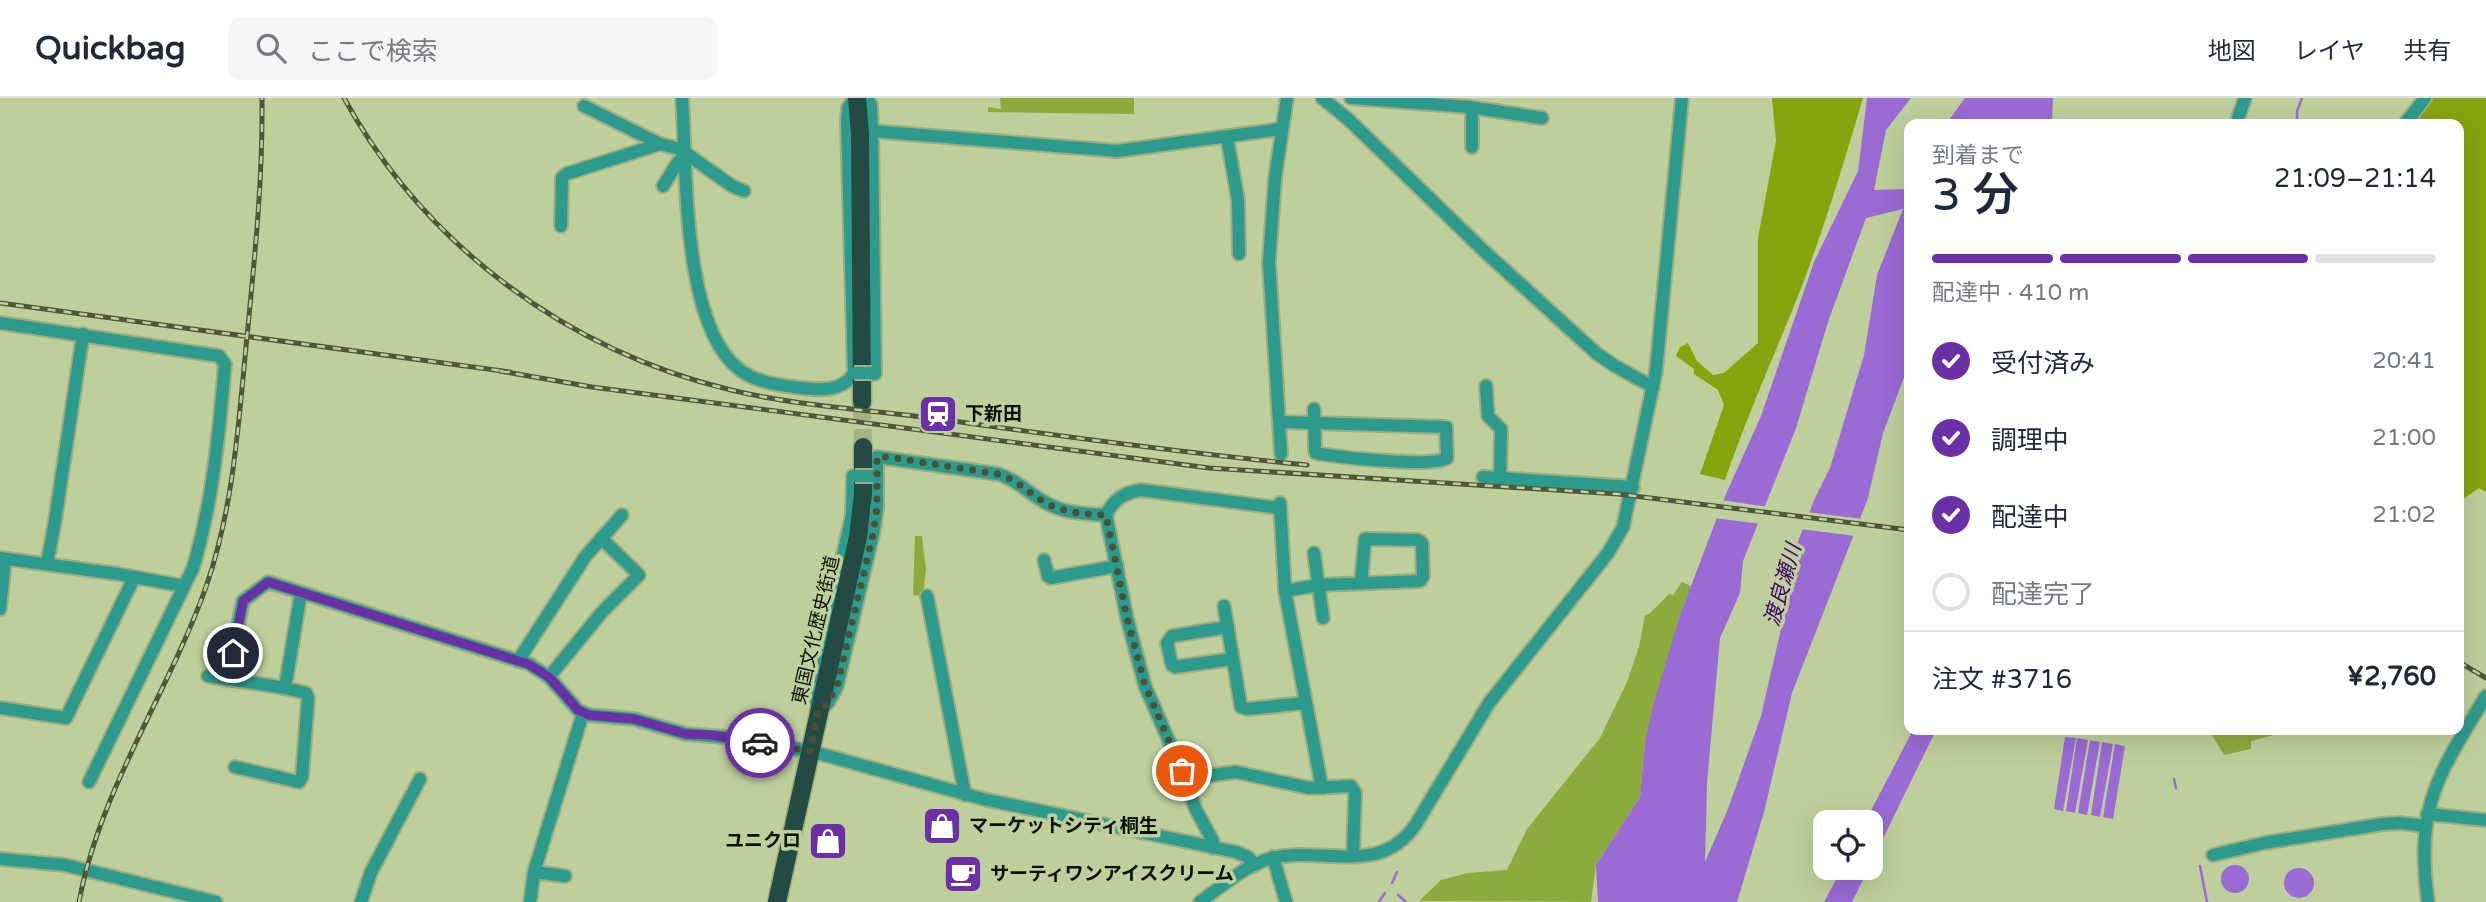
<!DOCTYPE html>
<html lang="ja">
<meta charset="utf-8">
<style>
:root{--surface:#fff;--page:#f6f6f7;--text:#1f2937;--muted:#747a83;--line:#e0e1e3;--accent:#6b30a6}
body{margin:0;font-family:"Varela Round","Noto Sans JP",sans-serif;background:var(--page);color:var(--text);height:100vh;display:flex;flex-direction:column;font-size:26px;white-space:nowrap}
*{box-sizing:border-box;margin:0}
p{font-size:23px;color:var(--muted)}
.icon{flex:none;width:38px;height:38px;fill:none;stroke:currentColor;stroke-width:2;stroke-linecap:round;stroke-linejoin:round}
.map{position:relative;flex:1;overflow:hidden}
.drawer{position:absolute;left:1904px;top:21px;width:560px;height:616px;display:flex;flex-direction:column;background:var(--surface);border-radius:14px;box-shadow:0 7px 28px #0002}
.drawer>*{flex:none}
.controls{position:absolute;left:1813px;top:712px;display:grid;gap:14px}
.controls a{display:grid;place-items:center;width:70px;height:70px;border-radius:14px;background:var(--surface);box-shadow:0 7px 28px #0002;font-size:35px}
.pin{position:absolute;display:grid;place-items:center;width:60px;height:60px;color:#fff;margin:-30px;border:4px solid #fff;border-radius:50%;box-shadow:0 2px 7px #0007}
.courier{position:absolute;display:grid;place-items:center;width:70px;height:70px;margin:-35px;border:5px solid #6b30a6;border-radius:50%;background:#fff;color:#222;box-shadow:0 2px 9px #0007}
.summary em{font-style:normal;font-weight:600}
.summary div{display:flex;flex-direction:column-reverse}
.summary{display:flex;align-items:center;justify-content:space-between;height:119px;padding:0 28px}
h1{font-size:46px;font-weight:600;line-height:52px}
.bar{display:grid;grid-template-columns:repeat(4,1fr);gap:10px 7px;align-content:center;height:84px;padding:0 28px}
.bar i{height:9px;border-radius:5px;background:var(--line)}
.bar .active{background:var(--accent)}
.bar p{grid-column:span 4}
.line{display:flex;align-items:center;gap:18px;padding:0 28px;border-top:2px solid var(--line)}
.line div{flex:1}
ol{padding:0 28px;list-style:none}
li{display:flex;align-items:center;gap:21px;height:77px}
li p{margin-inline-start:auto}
li .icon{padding:7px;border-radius:50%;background:var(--accent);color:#fff;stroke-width:4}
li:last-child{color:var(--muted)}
li i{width:38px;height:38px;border:4px solid var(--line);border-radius:50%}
header{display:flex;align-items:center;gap:42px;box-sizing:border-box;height:98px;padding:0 35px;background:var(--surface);border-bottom:2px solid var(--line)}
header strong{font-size:33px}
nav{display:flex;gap:38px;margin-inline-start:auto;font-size:24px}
.search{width:490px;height:63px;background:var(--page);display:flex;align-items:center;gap:18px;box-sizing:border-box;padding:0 24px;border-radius:14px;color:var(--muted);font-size:26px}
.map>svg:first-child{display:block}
.green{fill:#8daa3d}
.forest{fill:#85a40d}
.water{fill:#9a6ad5;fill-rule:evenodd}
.pier{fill:#becf9b}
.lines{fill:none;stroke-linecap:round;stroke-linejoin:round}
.stream{stroke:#9a6ad5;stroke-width:2.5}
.highway-tunnel{stroke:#a3b284;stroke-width:18;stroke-dasharray:18 9;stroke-linecap:butt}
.minor-casing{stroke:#9eac7f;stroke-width:16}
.highway-casing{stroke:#9eac7f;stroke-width:21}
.minor{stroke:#2c9b8d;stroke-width:12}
.highway{stroke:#244a44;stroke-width:18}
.rail-casing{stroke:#4e573b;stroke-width:5}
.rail{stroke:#becf9b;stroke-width:2.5;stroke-dasharray:8;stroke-linecap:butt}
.minor-bridge-casing{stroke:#9eac7f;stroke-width:16;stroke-linecap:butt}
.minor-bridge{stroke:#2c9b8d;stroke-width:12}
.done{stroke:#495237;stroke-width:7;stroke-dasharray:0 12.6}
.route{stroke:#6b30a6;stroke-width:9}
.labels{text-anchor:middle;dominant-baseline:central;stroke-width:7;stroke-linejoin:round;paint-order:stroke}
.poi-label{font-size:19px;font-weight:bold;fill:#0a0f01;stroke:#becf9b;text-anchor:start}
.street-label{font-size:19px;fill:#0a0f01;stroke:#becf9b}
.water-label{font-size:21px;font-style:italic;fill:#3d0269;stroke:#becf9b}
</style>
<header>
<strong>Quickbag</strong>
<div class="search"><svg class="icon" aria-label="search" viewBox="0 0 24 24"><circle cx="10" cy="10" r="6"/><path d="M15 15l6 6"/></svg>ここで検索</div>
<nav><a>地図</a><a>レイヤ</a><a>共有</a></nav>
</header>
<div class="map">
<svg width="2486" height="804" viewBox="0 0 2486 804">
<rect width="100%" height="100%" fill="#becf9b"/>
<g class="green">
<polygon points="1000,0 1134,0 1134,16 988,14 988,9 1001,11"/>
<polygon points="915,438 922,438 926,472 923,498 913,497"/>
<polygon points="1682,484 1691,488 1680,517 1645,644 1640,699 1596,767 1591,804 1419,803 1441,782 1468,775 1507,772 1527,731 1600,640 1627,584 1639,549 1645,517 1649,516 1669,496 1673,497"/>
<polygon points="2209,632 2294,632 2251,643 2251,651 2224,657"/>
</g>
<g class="forest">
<path d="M1772,0H1863C1842,71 1820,144 1792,213C1769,269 1745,324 1725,382L1700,376L1724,307L1718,292L1694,276V271L1676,258L1680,249L1688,245L1697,263L1713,277L1724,275L1758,245V140L1776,43Z"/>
<polygon points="2429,0 2486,0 2486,394 2479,390 2459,404 2459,26 2409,26"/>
</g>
<g class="water">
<path d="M1867,0H1911L1886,32L1874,92L1905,91L1909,80V266L1883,335L1868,400L1792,595L1764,714L1737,804H1598L1596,767L1640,699L1645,644L1653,608L1680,517L1726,396L1761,318L1814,164L1858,73ZM1903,111L1877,177L1864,257L1830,370L1815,400L1788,469L1781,531L1761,618L1728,711L1705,764L1707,685L1720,540L1740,495L1743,463L1796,330L1828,224L1866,120Z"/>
<polygon points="1965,0 2053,0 2052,26 1946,26"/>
<polygon points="1913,632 1936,632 1871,765 1871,724 1865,724"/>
<polygon points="2065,639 2076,640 2063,713 2054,711"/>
<polygon points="2077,640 2088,642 2075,715 2066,713"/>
<polygon points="2090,642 2100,644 2087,717 2078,715"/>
<polygon points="2102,644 2113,646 2100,719 2091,717"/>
<polygon points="2115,646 2125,648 2113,721 2103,719"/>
<circle cx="2235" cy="781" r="14"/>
<circle cx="2299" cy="785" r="15"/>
<polygon points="1842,770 1869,770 1852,804 1824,804"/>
</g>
<g class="pier">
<polygon points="1720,402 1769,409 1762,426 1714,420"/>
<polygon points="1806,414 1863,421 1856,438 1800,431"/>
</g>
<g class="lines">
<g class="stream">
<polyline points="2297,26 2297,13 2302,0"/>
<polyline points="2174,681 2176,690"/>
<polyline points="2200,768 2207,804"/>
<polyline points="1392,785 1397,774"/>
<polyline points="1398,797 1406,804"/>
<polyline points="1379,804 1385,795"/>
</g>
<polyline class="highway-tunnel" points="862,304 863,349"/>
<g class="minor-casing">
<g id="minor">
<path d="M682,0C687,69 681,228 740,272C757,285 780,287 801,290C819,292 843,294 854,275L847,24L848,10L855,0"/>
<polyline points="867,0 871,7 872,33 875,276 872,275"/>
<polyline points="1322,0 1349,22 1484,153 1596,255 1615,268 1653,289"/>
<polyline points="1351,0 1469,9 1542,20"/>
<polyline points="584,8 660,46 680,51 732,88 744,93"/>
<polyline points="1469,9 1472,15 1472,49"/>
<polyline points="2238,20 2245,0"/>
<polyline points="2405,26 2425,0"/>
<polyline points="872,33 1117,53 1274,32 1282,30"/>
<polyline points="1227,39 1238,102 1239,156"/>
<polyline points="663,88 678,64 686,57"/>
<polyline points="561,128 562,80 566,76 660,46"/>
<path d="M0,225L219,258L225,266C219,335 213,403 193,470L89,684"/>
<polyline points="1486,288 1488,318 1501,331 1500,380"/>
<path d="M1280,324L1446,329L1447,360C1432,370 1337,359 1316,355L1315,352L1314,311"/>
<polyline points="1281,356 1269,164 1275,80 1287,0"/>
<path d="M855,378H853L852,417L815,582V598L818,613L828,605L837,588L873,436L877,410V359L998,376C1016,381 1030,396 1046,405C1064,415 1085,416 1106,417"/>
<polyline points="1483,379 1633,389"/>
<polyline points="1280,405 1285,493 1322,690"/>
<polyline points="1314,455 1323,520"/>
<polyline points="0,460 118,476 183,488"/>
<polyline points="1044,462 1048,478 1051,480 1117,468"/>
<polyline points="47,466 55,423 83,236"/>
<polyline points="1285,493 1318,487 1420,483 1423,479 1422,445 1418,442 1365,441 1361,485"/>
<polyline points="927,498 965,697"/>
<polyline points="1224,508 1241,609 1247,611 1305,605"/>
<polyline points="0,511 5,461"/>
<polyline points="1228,529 1172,538 1167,545 1172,567 1175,569 1232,561"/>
<polyline points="518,563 585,459 622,417"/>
<polyline points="208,578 285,590"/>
<polyline points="549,579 602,514 639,477 601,440"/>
<polyline points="227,581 243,503 268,484 529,566 549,579 578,612 589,617 634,621 686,636 724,639 810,653 983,701 1236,754 1248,759 1255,767"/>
<polyline points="0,610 66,620 131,486 133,479"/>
<polyline points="235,669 299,684 302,679 308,600 306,595 285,590 301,495"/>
<polyline points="1184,681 1236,674 1309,690 1351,688 1355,694 1353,758"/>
<polyline points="2427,716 2486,722"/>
<path d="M1213,750V743L1196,712L1182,673L1145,588L1127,520L1106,417C1113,402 1125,394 1141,392L1280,410"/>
<polyline points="2213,757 2264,745 2383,726 2400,725 2425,728"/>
<polyline points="1273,759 1286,804"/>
<polyline points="0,761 65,767 216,804"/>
<polyline points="534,774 565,778"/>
<polyline points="361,804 371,774 420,681"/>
<polyline points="530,804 534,774 583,615"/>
<path d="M1200,804C1221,789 1244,768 1269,761C1321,746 1379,781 1416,726L1489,605L1608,455L1623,429L1656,273L1682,0"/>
<path d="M2428,804C2415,707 2438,677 2486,598"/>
</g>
</g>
<g class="highway-casing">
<g id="highway">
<polyline points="857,0 860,35 862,304"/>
<polyline points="777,804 858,439 863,396 863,349"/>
</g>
</g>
<use href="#minor" class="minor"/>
<use href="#highway" class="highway"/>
<g class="rail-casing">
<g id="rail">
<path d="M344,0C425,148 568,253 731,292C801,309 875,312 946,322C1066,339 1186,355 1307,367"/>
<polyline points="0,205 510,274"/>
<polyline points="500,273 592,289 1209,370 1618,396 1909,432"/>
<polyline points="2459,564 2486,580"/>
<path d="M79,804C100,691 168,596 206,489C233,411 238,331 246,249C254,166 263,84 262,0"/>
</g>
</g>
<use href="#rail" class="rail"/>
<g class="minor-bridge-casing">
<g id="minor-bridge">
<polyline points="854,275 872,275"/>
<polyline points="855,378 873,378"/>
</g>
</g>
<use href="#minor-bridge" class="minor-bridge"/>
</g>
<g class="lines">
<path class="done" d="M760,645L810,653L818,613L828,605L837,588L873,436L877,410V359H888L998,376C1016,381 1030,396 1046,405C1065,415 1085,416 1106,417L1127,520L1145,587L1182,673"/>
<polyline class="route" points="233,555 243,503 268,484 528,566 549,579 578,612 589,617 634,621 686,636 712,637 760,645"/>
</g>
<defs>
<g id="station-square" transform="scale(2.0125)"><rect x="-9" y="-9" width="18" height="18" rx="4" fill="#6b30a6" stroke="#becf9b"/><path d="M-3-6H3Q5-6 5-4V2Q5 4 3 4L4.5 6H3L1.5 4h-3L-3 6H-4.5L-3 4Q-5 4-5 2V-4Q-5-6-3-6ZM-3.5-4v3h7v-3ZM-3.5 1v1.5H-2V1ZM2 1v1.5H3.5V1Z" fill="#fff"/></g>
<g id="shop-square" transform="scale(2.0125)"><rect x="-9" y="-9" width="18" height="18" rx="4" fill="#6b30a6" stroke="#becf9b"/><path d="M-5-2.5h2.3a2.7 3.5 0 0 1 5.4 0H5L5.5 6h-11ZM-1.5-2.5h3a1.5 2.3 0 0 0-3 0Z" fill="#fff"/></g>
<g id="cafe-square" transform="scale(2.0125)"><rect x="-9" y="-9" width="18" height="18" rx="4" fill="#6b30a6" stroke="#becf9b"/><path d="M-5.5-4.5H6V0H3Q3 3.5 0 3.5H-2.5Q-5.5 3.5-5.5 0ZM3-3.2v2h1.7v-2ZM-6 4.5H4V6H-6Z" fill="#fff"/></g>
</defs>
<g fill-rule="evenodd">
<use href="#station-square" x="938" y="316"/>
<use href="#shop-square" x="942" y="728"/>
<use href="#shop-square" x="828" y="743"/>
<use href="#cafe-square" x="963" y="776"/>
</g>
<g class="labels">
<g class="poi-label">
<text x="965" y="316">下新田</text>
<text x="969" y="728">マーケットシティ桐生</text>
<text x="801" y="743" text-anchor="end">ユニクロ</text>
<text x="990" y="776">サーティワンアイスクリーム</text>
</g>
<g class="street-label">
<text transform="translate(816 532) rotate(-77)">東国文化歴史街道</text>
</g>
<g class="water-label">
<text transform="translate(1783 487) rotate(-74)">渡良瀬川</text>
</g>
</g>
</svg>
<div class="controls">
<a><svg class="icon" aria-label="locate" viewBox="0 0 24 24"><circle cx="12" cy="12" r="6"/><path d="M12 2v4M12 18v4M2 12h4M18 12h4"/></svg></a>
</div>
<div class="pin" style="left:1182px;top:673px;background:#ea580c"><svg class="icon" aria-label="bag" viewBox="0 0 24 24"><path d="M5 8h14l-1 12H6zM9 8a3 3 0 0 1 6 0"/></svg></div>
<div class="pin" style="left:233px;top:555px;background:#1f2937"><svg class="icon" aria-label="home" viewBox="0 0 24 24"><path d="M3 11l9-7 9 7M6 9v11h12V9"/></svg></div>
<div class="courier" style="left:760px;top:645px"><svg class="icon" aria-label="car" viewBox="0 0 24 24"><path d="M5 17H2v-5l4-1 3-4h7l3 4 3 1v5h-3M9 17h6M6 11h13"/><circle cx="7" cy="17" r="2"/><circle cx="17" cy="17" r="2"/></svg></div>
<section class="drawer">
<div class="summary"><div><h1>3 分</h1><p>到着まで</p></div><em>21:09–21:14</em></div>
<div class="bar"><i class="active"></i><i class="active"></i><i class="active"></i><i></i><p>配達中 · 410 m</p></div>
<ol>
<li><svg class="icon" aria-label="check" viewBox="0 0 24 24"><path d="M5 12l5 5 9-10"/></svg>受付済み<p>20:41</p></li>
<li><svg class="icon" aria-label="check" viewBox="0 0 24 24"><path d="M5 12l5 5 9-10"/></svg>調理中<p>21:00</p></li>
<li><svg class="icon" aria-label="check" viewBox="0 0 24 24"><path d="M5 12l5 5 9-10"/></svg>配達中<p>21:02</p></li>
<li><i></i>配達完了</li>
</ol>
<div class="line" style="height:91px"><div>注文 #3716</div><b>¥2,760</b></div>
</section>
</div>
